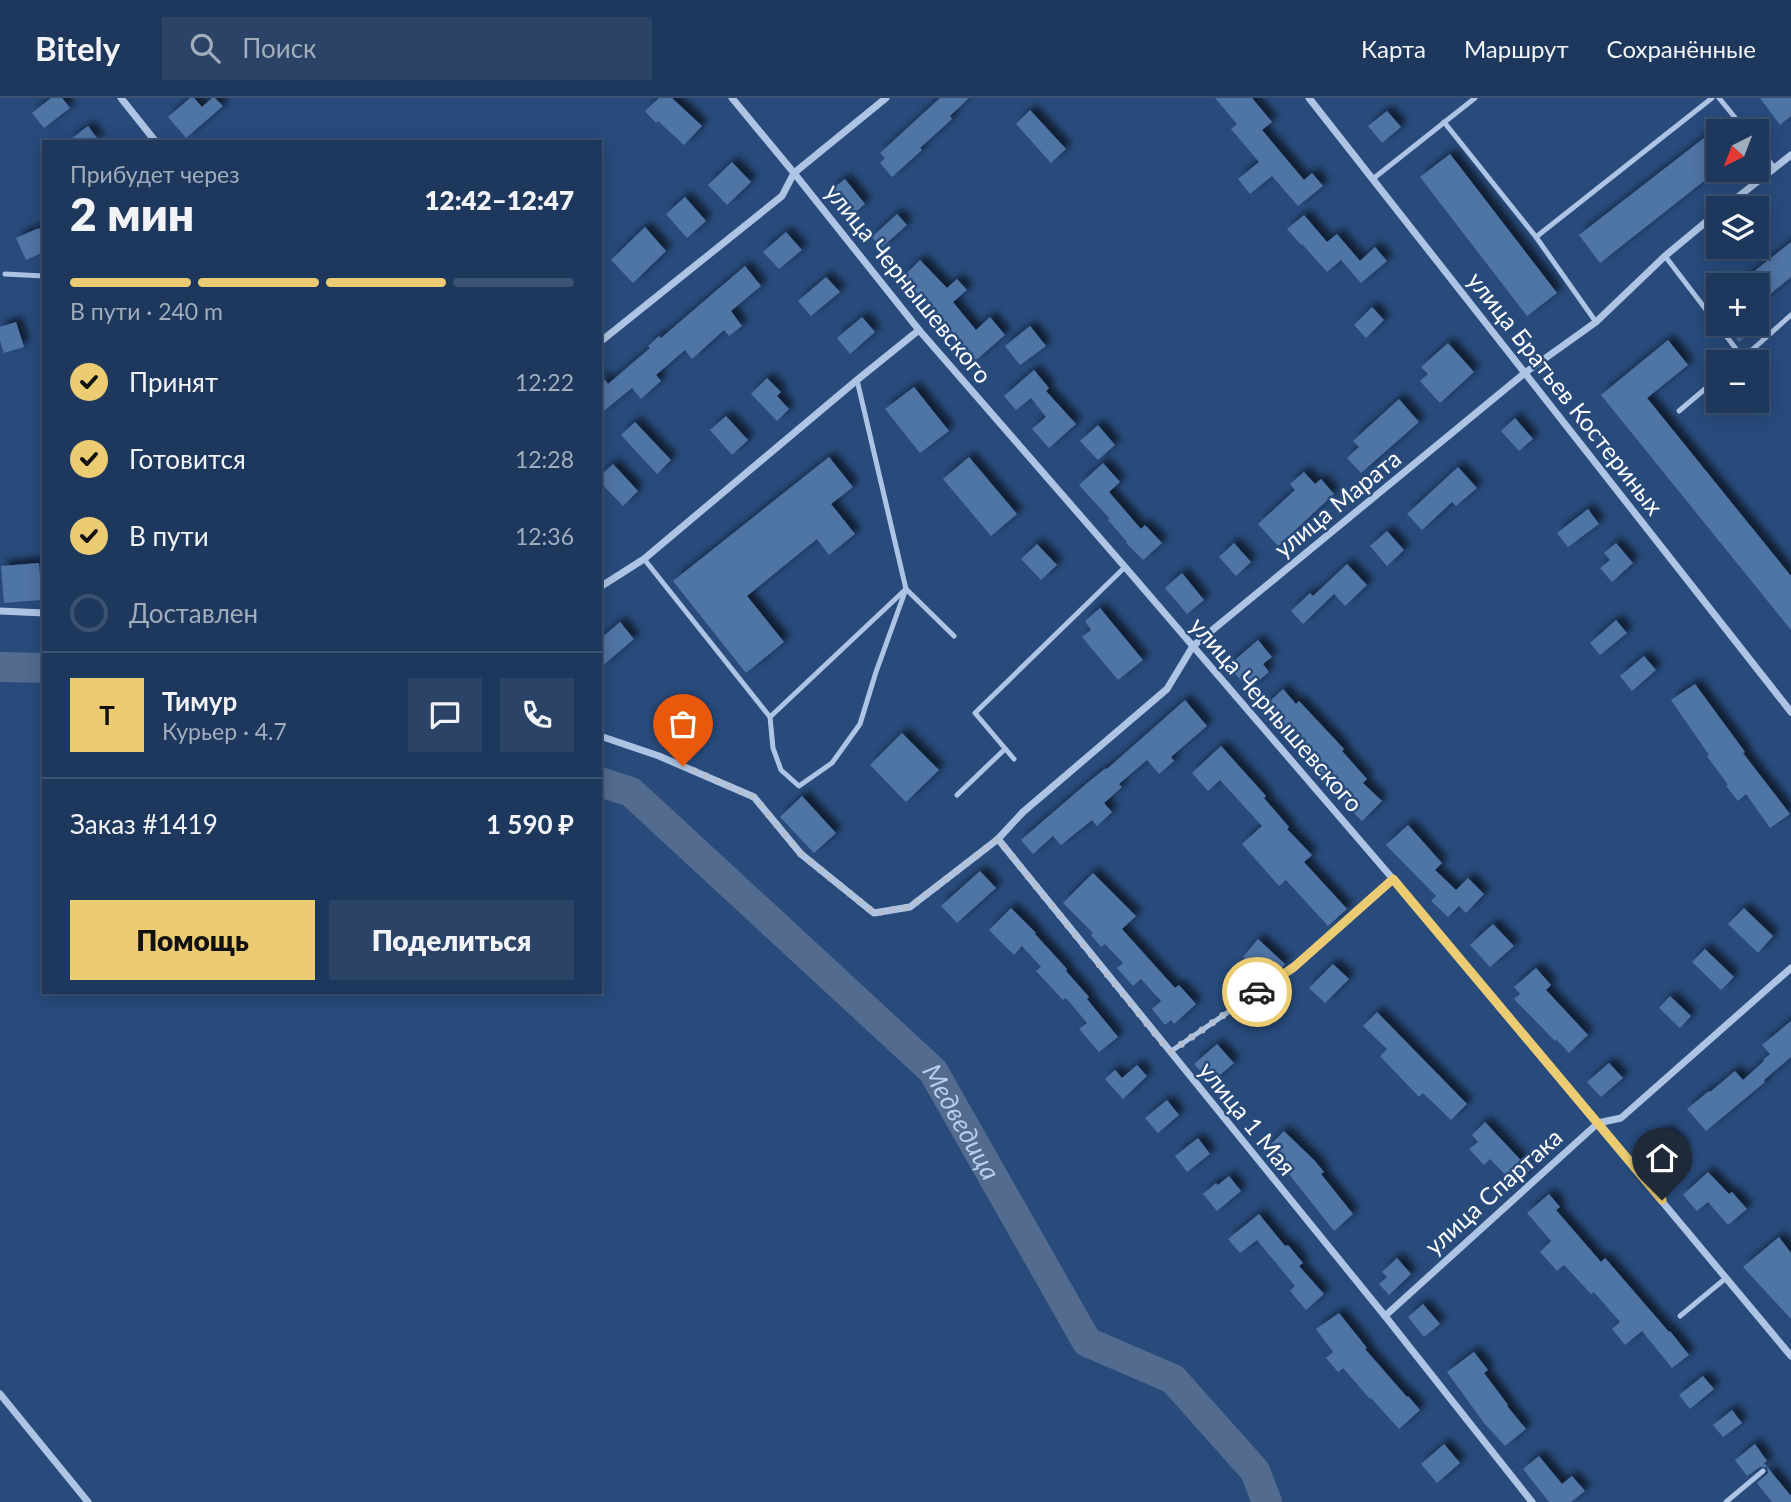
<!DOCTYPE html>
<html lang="ru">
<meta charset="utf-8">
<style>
:root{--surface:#1e385d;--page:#2b4366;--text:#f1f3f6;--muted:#a1acbc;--line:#3c5272;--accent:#eccc73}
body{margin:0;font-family:Lato,sans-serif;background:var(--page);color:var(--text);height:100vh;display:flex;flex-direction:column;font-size:26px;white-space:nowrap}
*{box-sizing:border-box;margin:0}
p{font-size:23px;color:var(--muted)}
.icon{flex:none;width:38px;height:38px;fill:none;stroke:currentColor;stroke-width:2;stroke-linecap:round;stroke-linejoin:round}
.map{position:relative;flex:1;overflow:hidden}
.panel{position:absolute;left:42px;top:42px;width:560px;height:854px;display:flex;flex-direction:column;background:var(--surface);border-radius:0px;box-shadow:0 4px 18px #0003,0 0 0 2px var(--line)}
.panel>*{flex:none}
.needle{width:46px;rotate:222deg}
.tools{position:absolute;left:1706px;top:21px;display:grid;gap:14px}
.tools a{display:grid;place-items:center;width:63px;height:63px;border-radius:0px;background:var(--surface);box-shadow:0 4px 18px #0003,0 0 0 2px var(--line);font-size:35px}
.pin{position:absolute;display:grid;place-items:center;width:60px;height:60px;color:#fff;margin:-72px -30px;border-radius:50% 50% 50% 0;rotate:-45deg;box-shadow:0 0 7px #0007}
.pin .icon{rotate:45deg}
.courier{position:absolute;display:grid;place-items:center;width:70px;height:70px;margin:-35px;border:5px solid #eccc73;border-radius:50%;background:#fff;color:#222;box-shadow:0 2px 9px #0007}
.overview em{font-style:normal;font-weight:800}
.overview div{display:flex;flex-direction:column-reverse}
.overview{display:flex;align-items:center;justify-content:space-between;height:119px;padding:0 28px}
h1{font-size:46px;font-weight:800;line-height:52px}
.bar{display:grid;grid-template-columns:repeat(4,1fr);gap:10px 7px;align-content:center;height:84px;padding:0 28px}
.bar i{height:9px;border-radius:5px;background:var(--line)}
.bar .on{background:var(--accent)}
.bar p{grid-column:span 4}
.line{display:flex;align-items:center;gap:18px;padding:0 28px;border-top:2px solid var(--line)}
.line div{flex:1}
.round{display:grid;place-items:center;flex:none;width:74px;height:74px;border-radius:0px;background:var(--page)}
ol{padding:0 28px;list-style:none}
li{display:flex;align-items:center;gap:21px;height:77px}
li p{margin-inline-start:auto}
li .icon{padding:7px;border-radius:50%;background:var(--accent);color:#111;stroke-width:4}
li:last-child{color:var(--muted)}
li i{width:38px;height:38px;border:4px solid var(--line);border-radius:50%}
.primary-button{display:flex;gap:14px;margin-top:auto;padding:14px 28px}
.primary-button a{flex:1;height:80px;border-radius:0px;background:var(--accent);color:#111;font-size:28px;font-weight:800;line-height:80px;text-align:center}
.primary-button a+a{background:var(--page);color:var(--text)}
header{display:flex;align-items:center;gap:42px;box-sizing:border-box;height:98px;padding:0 35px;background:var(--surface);border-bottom:2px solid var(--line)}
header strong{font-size:33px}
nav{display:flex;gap:38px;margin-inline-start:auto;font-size:24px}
.search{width:490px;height:63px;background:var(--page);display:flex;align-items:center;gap:18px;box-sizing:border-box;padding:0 24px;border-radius:0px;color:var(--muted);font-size:26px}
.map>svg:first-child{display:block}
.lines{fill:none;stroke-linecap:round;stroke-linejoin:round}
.river{stroke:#526b8f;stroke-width:30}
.building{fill:#5074a5;filter:url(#shadow)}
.lane{stroke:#adc4e4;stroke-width:5}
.street{stroke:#adc4e4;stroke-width:7}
.done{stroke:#b4c0d1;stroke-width:7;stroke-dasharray:0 12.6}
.route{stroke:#eccc73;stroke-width:9}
.labels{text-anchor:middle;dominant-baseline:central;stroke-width:5;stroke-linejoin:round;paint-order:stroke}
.street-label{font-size:24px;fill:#fff;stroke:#284b7c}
.water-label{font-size:26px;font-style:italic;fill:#b8ceec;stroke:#284b7c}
</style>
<header>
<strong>Bitely</strong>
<div class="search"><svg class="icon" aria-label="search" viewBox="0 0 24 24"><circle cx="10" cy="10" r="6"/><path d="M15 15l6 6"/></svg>Поиск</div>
<nav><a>Карта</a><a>Маршрут</a><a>Сохранённые</a></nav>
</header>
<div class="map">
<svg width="1791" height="1404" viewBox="0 0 1791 1404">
<defs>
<filter id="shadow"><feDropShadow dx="6" dy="-6" stdDeviation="3.5" flood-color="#0009"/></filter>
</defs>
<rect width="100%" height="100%" fill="#284b7c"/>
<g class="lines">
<g class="river">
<polyline points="0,569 44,570"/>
<path id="s1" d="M600,684L631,694L933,973L1087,1244L1173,1281L1255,1373L1267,1404"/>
</g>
</g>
<g class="building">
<polygon points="51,0 62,0 70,10 44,30 32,15"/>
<polygon points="190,0 194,0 202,9 212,0 215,0 223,8 186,40 168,19"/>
<polygon points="659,0 672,0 702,28 684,47 658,23 656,25 645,13"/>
<polygon points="940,0 969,0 950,18 952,21 920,50 922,52 892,79 880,65 885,60 880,55"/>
<polygon points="1215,0 1252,0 1272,24 1262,32 1304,82 1312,75 1323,88 1298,108 1272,78 1250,96 1238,81 1259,64 1231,31 1237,26"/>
<polygon points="1760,0 1791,0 1791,18 1780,27"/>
<polygon points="1030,12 1066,51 1051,65 1016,26"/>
<polygon points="1387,13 1401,29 1382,45 1368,28"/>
<polygon points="88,28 100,44 67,44"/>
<polygon points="1718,29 1718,72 1600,165 1579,137"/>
<polygon points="1450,56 1557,195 1527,218 1420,79"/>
<polygon points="732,64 751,84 727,107 708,87"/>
<polygon points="845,81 865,106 852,117 831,92"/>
<polygon points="685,99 706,123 687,140 666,116"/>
<polygon points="897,116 907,127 881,150 872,139"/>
<polygon points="1304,117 1327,144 1337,136 1360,163 1375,149 1387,163 1361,185 1341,162 1327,174 1302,146 1301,147 1287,131"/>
<polygon points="645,129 666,153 633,185 611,162"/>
<polygon points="39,130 44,141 44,154 26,162 16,140"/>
<polygon points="786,134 802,152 779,171 763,154"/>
<polygon points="1791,144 1791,179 1757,207 1757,187 1737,187"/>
<polygon points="920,162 947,190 957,181 967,192 953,204 976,232 990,219 1005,237 975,263 903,179"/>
<polygon points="745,168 761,188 731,213 742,228 729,238 724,232 692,261 685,252 656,277 661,283 641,301 632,290 600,316 600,276 608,286 650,250 648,248 659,238 661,240"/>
<polygon points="826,179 840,194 811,218 798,203"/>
<polygon points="1372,209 1384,222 1366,240 1354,227"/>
<polygon points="862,219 875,234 850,256 837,240"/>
<polygon points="16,224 24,249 4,255 0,243 0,229"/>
<polygon points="1725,226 1761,226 1739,244"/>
<polygon points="1030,228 1046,248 1020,267 1005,248"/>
<polygon points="1668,242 1688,267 1647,300 1791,478 1791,532 1601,297"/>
<polygon points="1448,245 1474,274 1440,305 1420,283 1428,276 1421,269"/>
<polygon points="1034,272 1049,290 1046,293 1076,326 1049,350 1032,331 1046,319 1031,300 1016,312 1004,298"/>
<polygon points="767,280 781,294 777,298 789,311 777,323 751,296"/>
<polygon points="914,289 949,333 920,355 885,311"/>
<polygon points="1399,301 1419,324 1361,375 1347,360 1359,349 1353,343"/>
<polygon points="726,318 748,342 732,357 710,332"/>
<polygon points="1515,320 1533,341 1519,353 1501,333"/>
<polygon points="635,324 671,362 657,376 621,337"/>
<polygon points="1098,327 1115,347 1098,362 1080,343"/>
<polygon points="829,359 853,389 831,406 855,436 829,457 817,441 747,498 784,544 746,575 673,483"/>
<polygon points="969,359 1017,416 991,438 943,381"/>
<polygon points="1103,365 1120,384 1109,394 1141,431 1145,427 1162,445 1143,462 1126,445 1127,444 1108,422 1110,421 1079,387"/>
<polygon points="613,366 638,393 623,408 600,384 600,378"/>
<polygon points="1458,369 1477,390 1456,408 1452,404 1422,432 1407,416"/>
<polygon points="1304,374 1315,386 1321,381 1334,396 1278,448 1258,426 1295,392 1290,386"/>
<polygon points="1588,411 1599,426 1568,449 1557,435"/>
<polygon points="1387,433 1404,452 1387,468 1370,448"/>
<polygon points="1234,445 1251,464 1236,478 1219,459"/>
<polygon points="1616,445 1633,465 1612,484 1600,470 1610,462 1604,455"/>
<polygon points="1037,446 1057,467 1041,482 1021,461"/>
<polygon points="39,465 42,502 4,505 1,468"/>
<polygon points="1347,466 1367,487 1345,508 1334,496 1303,526 1291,513 1310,495 1313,498"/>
<polygon points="1182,475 1204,502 1187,516 1165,490"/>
<polygon points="1100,510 1143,562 1118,582 1082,539 1091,532 1085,523"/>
<polygon points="1616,522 1627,535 1600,557 1590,545"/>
<polygon points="620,524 634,541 600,570 600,541"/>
<polygon points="1258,542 1272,559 1263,566 1269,574 1250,590 1244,583 1243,584 1228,568"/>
<polygon points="1644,558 1656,572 1632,593 1620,578"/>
<polygon points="1695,586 1745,654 1743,655 1790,716 1770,730 1746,696 1738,703 1726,688 1728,687 1707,658 1709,657 1671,602"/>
<polygon points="1283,591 1296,606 1299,603 1344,651 1342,653 1367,681 1363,685 1382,703 1362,723 1349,710 1350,709 1301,653 1304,651 1265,608"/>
<polygon points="1185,602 1207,628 1171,659 1174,663 1159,676 1147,662 1119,686 1122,689 1104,705 1112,714 1097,728 1092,722 1061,747 1053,738 1033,756 1021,742 1086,686 1106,670 1107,671"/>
<polygon points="902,635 939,672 906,704 870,667"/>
<polygon points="1221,648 1266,698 1264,700 1289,729 1287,731 1312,757 1304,764 1347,811 1328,828 1286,782 1279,788 1242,746 1262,728 1220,682 1208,693 1192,675"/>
<polygon points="802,698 836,735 814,755 780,719"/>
<polygon points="1408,727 1442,765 1435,772 1456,792 1468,780 1484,796 1466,815 1459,808 1448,819 1431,803 1436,798 1386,747"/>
<polygon points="980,773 996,790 957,825 941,808"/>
<polygon points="1093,775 1136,818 1122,831 1175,890 1179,887 1196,906 1174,926 1171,922 1165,927 1152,911 1161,903 1141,881 1133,888 1117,870 1123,865 1105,846 1101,849 1091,837 1093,835 1063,805"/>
<polygon points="1011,810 1036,835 1035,836 1067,871 1066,873 1089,899 1087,901 1118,939 1099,954 1079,931 1087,925 1066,900 1063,902 1036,873 1041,869 1022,848 1014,857 989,832"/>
<polygon points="1744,810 1773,838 1758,855 1728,826"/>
<polygon points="1493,826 1514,848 1490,869 1470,847"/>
<polygon points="1258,841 1285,866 1280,872 1267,881 1243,859"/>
<polygon points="1705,851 1734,879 1721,892 1692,864"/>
<polygon points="1333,866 1349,881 1325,905 1309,890"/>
<polygon points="1536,870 1551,887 1546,892 1588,937 1569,955 1556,941 1555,943 1514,901 1520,896 1514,889"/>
<polygon points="1670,898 1691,918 1680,930 1659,910"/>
<polygon points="1377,914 1467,1006 1451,1022 1423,995 1419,999 1380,958 1387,951 1363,928"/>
<polygon points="1791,923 1791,959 1764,982 1765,984 1706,1033 1687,1011 1709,993 1710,994 1735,973 1743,982 1764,963 1763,962 1770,956 1762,947"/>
<polygon points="1217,946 1234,965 1211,985 1194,966"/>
<polygon points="1609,965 1623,980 1601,999 1587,984"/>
<polygon points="1137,967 1147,978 1123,1001 1105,981 1115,972 1122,980"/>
<polygon points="1167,1002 1179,1017 1158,1035 1145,1020"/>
<polygon points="1485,1024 1530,1072 1515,1087 1490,1061 1484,1067 1469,1051 1478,1044 1472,1037"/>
<polygon points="1666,1032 1683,1051 1661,1069 1645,1050"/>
<polygon points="1284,1033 1314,1062 1324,1074 1321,1076 1353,1116 1334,1133 1285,1071 1265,1052"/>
<polygon points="1198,1040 1210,1056 1187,1074 1175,1058"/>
<polygon points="1708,1074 1729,1096 1732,1094 1747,1111 1728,1127 1708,1104 1697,1113 1683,1097"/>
<polygon points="1229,1078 1241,1093 1217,1113 1203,1096 1216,1085 1218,1087"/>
<polygon points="1549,1096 1560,1109 1556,1112 1601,1164 1605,1160 1669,1234 1670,1233 1689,1257 1672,1270 1642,1233 1625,1247 1612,1231 1620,1224 1594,1194 1591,1196 1564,1167 1557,1173 1540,1154 1551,1143 1527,1115"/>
<polygon points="1259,1116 1285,1148 1288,1147 1303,1165 1299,1168 1324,1196 1306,1212 1290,1193 1295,1188 1257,1142 1240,1155 1228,1141"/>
<polygon points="1779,1139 1791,1155 1791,1221 1743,1169"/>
<polygon points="1397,1160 1411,1176 1389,1197 1379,1186 1387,1179 1382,1174"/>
<polygon points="1423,1206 1440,1226 1424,1239 1408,1219"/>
<polygon points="1339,1215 1367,1250 1365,1251 1407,1299 1408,1298 1420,1312 1399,1331 1371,1300 1370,1301 1343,1270 1338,1274 1326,1260 1333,1254 1316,1231"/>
<polygon points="1474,1254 1488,1272 1484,1275 1508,1307 1507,1308 1526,1331 1505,1348 1484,1325 1447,1274"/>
<polygon points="1703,1278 1714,1291 1690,1311 1679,1297"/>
<polygon points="1732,1312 1742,1325 1723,1339 1713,1327"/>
<polygon points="1444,1346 1460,1365 1437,1385 1421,1366"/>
<polygon points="1755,1346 1767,1363 1764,1365 1791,1398 1791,1404 1772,1404 1757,1385 1768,1375 1767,1369 1760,1369 1747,1378 1735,1362"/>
<polygon points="1539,1358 1562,1386 1572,1378 1585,1393 1571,1404 1549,1404 1523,1371"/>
</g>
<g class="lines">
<g class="lane">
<polyline points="1719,0 1746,33"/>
<polyline points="1444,24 1536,139 1596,224"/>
<polyline points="1757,48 1774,69"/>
<polyline points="1374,80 1475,0"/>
<polyline points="1536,139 1712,0"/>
<polyline points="1665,158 1743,260 1738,264"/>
<polyline points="5,176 44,178"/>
<polyline points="1743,260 1791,217"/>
<polyline points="1679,313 1718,280"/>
<polyline points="644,461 770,619 773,650 781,672 799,688 832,665 860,626 876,574 906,491 954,538"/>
<polyline points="770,619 906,491 857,282"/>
<polyline points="1014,661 975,615 1125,469"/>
<polyline points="957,697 1005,651"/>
<polyline points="1170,954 1294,869 1393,781"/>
<polyline points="1680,1218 1726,1180"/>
<polyline points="1726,1404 1763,1373"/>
</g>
<g class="street">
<polyline points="121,0 156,44"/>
<polyline points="732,0 794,75 919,232 1125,469 1393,781 1791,1258"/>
<polyline points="1309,0 1791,614"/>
<polyline points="1724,110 1791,57"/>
<polyline points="600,244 782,98 794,75 886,0"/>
<polyline points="600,489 644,461 857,282 919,232"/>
<polyline points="0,513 44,515"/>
<polyline points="600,638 659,658 754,699 801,756 874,815 910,809 998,741 1385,1218 1532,1404"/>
<polyline points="998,741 1023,714 1167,591 1193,548 1526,274 1596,224 1665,158 1718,114"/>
<polyline points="1385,1218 1598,1025 1621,1020 1791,870"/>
<polyline points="0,1296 88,1404"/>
</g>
</g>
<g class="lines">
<polyline class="done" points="683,668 754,699 801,756 874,815 910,809 998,741 1170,954 1257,894"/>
<polyline class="route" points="1257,894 1294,869 1393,781 1662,1102"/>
</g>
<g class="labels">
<g class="street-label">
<text transform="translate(909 185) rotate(51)">улица Чернышевского</text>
<text transform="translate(1566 295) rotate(52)">улица Братьев Костериных</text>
<text transform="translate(1337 405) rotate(-39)">улица Марата</text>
<text transform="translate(1277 616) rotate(49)">улица Чернышевского</text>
<text transform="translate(1248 1020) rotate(51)">улица 1 Мая</text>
<text transform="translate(1493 1093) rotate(-42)">улица Спартака</text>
</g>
<g class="water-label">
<text stroke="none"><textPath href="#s1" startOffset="502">Медведица</textPath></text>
</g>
</g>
</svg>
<div class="tools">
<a><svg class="needle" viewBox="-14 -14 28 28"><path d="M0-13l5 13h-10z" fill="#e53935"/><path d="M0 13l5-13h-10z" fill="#a1acbc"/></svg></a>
<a><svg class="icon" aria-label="layers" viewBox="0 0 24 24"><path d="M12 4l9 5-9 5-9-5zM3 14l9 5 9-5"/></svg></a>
<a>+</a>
<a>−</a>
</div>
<div class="pin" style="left:683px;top:668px;background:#ea580c"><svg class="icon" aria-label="bag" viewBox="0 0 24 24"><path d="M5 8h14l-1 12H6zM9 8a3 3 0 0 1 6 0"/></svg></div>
<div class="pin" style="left:1662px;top:1102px;background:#1f2937"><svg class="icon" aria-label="home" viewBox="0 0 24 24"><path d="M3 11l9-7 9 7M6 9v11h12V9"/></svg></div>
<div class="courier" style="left:1257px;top:894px"><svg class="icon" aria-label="car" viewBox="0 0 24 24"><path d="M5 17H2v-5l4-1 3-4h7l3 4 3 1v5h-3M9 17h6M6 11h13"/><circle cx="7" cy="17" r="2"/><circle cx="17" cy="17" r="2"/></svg></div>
<section class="panel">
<div class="overview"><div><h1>2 мин</h1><p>Прибудет через</p></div><em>12:42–12:47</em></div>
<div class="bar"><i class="on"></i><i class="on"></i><i class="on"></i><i></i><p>В пути · 240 m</p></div>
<ol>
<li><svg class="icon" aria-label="check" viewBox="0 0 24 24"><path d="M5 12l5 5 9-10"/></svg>Принят<p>12:22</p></li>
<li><svg class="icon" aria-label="check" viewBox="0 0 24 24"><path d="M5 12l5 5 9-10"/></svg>Готовится<p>12:28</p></li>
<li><svg class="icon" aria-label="check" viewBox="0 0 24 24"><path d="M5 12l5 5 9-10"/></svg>В пути<p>12:36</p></li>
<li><i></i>Доставлен</li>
</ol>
<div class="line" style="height:126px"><b class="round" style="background:var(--accent);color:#111">Т</b><div><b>Тимур</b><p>Курьер · 4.7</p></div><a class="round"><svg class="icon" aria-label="chat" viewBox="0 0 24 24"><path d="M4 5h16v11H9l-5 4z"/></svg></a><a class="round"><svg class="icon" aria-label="phone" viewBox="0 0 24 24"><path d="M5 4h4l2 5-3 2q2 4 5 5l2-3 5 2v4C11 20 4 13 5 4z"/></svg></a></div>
<div class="line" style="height:91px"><div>Заказ #1419</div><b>1 590 ₽</b></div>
<div class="primary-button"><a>Помощь</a><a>Поделиться</a></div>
</section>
</div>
